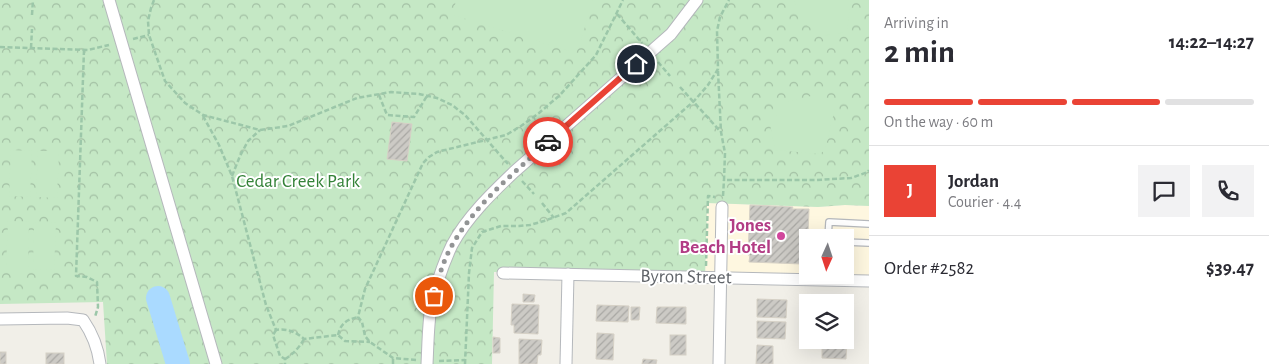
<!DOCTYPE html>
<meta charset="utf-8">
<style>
:root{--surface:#fff;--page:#f2f2f3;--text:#2b2b33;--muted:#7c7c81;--line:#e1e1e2;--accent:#ea4335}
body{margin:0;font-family:"Alegreya Sans",sans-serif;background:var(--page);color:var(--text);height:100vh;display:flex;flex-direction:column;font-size:19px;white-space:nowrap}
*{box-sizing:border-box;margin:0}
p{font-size:16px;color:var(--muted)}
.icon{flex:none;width:28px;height:28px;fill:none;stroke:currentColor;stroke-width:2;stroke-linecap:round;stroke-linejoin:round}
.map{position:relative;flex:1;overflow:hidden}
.side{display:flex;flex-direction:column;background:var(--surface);width:400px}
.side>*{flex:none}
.needle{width:32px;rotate:183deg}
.tools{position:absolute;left:799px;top:229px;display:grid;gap:10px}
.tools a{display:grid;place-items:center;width:55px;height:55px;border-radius:0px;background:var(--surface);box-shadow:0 5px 20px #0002;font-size:25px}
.pin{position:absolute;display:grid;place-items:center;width:42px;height:42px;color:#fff;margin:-21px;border:2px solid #fff;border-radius:50%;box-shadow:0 1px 5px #0007}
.courier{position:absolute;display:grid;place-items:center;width:50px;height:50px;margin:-25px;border:4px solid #ea4335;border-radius:50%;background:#fff;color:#222;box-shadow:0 1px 6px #0007}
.head em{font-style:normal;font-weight:700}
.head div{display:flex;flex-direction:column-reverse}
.head{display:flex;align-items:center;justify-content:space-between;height:85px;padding:0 15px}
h1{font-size:32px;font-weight:700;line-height:38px}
.bar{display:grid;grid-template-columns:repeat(4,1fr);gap:8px 5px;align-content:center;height:60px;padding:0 15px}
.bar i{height:6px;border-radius:4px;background:var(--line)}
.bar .selected{background:var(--accent)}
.bar p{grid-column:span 4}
.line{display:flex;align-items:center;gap:12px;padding:0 15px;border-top:1px solid var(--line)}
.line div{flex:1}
.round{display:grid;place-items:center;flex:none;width:52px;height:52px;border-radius:0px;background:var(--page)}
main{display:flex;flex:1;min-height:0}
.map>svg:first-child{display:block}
.commercial{fill:#fef7e0;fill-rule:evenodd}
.park{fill:url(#park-crowns)}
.pitch{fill:#c5e8c5}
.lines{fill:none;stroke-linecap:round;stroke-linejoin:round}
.river{stroke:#aadaff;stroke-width:24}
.building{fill:url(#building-hatch);stroke:#d6d1c6}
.service-casing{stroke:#b5b8bc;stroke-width:8}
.minor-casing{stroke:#b5b8bc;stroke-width:13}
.path{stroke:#9cc7a9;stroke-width:2.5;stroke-dasharray:5 2.5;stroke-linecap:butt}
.service{stroke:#fff;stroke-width:5.5}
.minor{stroke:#fff;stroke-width:11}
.done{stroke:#929495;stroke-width:5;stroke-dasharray:0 9}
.route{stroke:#ea4335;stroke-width:6}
.hotel-dot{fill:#d1479c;stroke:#fff;stroke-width:2}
.labels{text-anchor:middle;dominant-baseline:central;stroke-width:4;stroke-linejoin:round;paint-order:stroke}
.park-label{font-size:19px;fill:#348238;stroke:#fff}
.hotel-label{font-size:19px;font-weight:bold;fill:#b23c85;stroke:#fff;text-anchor:end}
.street-label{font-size:19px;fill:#5f6368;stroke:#fff}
</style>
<main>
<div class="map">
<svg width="869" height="364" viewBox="0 0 869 364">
<defs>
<pattern id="park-crowns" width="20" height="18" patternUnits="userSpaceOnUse" patternTransform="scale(1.25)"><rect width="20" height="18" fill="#c5e8c5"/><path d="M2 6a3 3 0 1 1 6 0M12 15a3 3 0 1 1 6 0" fill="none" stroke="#a3c0a4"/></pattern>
<pattern id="building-hatch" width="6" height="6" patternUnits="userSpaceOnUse" patternTransform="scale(1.25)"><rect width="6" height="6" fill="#cccac5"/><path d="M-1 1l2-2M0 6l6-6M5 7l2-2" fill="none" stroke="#a9a8a4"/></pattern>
</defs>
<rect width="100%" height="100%" fill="#f1efe8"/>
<path class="commercial" d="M707,203L818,207L845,205L869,206V281L705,278ZM808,238H845V275H808Z"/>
<polygon class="park" points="0,0 869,0 869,206 845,205 818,207 707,203 705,278 494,272 492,364 107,364 103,302 0,304"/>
<g class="pitch">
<polygon points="456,0 593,0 579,47 569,51 453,15"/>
<polygon points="794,0 851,0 847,32 821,36 799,19"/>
<polygon points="811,96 835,108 825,150 820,154 775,150 770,124 787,102"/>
<polygon points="11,150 32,151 30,197 9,196"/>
<polygon points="38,151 59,151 57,198 36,197"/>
<polygon points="8,221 29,222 28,268 6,268"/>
<polygon points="34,222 56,223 54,270 33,269"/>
</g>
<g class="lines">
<polyline class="river" points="158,298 178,364"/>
</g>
<g class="building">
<polygon points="392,122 412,124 407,161 387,159"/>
<polygon points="750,205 793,207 792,209 809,209 808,234 814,234 814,238 808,238 808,256 803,256 802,264 749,262 750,255 748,255"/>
<polygon points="523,294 535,295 534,302 523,302"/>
<polygon points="757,299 787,300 786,318 757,317"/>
<polygon points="512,304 539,305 538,334 514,333 514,325 511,325"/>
<polygon points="597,305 629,306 628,322 596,321"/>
<polygon points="631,307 640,307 639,320 631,320"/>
<polygon points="657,307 686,307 686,324 656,323"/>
<polygon points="757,321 786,322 785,339 757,338"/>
<polygon points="597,333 614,334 613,360 596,359"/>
<rect x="670" y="335" width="16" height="20"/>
<polygon points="493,337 500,338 500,353 493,353"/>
<polygon points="519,339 542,340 541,355 538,355 537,364 519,364"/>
<polygon points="831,340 847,340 846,359 822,358 822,346 831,346"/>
<polygon points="757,345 773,346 773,364 756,364"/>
<rect x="0" y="352" width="6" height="12"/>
<rect x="46" y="353" width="18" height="11"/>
<polygon points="643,359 657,360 656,364 642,364"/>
</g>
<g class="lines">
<g class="service-casing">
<g id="service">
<polyline points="828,238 829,222 869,224"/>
<polyline points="845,242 869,243"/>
</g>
</g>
<g class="minor-casing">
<g id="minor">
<polyline points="109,0 216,364"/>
<polyline points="503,273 869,281"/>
<path d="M0,319L67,318L83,320C92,333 98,348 100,364"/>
<path d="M427,364C428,345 428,325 431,307C436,285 443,264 452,245C467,217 492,193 514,172L671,34L697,0"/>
<polyline points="566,364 568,274"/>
<polyline points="719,364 722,207"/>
</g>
</g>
<g class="path">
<polyline points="154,0 151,8 148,21 149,35 165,81 185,103 203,115 260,130 288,126 357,98 391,92 419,94 437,98 452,105 465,115 508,164"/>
<polyline points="617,14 642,43"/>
<polyline points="32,15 33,0"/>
<polyline points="133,39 149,35"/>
<polyline points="0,47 88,50 109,45"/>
<polyline points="31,48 32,29"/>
<polyline points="84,50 76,276 87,277 97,282 98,307 95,317"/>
<polyline points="658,62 670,76"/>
<polyline points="718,71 721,132 725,153 724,180 816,180 851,178 868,172 869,170"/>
<polyline points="680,87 720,131"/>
<polyline points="379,95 387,115 414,117 427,96"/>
<path d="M203,116L219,145L232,176L266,305L276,330C287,328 296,332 304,339L338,335L345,341L370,342"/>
<polyline points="232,176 240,156 248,141 260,130"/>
<polyline points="522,181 534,194"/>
<polyline points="723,196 724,180"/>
<polyline points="542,203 554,218"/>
<polyline points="706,266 708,196 715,197"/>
<polyline points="276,330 273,335 280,356 285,359 285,364"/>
<path d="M338,335C341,323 346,320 358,317"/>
<path d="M285,359C293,354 299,348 304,339"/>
<polyline points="416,360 393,358 370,342 365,336 362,322 358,317 365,289 423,163 429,157 437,152 506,135 521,126 539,113 560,95 596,55 623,0"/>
<polyline points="439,361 465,360"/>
<polyline points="393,364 393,358"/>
<polyline points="465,364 469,273 472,248 482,232 501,226 519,226 530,225 544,221 566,213 694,101 708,85 718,69 717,31 720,17 729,0"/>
</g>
<use href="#service" class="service"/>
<use href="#minor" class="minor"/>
</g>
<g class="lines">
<path class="done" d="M434,296C438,278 444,258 454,242C478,202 514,173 548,142"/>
<polyline class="route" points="548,142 636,64"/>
</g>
<circle class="hotel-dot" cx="781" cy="236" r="5"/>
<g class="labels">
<g class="park-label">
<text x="298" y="181">Cedar Creek Park</text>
</g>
<g class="hotel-label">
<text x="771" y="225">Jones<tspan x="771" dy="22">Beach Hotel</tspan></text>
</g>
<g class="street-label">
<text transform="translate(686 277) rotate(1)">Byron Street</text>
</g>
</g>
</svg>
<div class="tools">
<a><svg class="needle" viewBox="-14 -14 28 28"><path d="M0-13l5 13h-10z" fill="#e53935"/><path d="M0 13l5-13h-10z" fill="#7c7c81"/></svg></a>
<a><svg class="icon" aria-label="layers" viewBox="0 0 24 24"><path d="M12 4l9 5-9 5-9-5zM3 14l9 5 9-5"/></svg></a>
</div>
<div class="pin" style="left:434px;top:296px;background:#ea580c"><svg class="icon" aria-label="bag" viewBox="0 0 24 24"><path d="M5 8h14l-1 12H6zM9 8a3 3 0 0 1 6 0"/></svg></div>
<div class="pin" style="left:636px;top:64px;background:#1f2937"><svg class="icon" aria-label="home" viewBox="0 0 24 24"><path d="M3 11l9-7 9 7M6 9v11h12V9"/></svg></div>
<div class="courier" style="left:548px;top:142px"><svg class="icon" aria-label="car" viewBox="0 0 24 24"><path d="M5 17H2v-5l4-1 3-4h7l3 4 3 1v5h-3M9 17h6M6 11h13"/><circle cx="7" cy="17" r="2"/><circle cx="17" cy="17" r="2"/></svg></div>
</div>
<section class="side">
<div class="head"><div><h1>2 min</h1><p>Arriving in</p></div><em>14:22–14:27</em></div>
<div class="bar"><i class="selected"></i><i class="selected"></i><i class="selected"></i><i></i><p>On the way · 60 m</p></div>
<div class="line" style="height:90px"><b class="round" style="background:var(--accent);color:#fff">J</b><div><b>Jordan</b><p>Courier · 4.4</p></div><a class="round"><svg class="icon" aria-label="chat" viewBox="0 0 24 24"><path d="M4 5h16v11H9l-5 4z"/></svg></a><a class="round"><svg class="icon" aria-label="phone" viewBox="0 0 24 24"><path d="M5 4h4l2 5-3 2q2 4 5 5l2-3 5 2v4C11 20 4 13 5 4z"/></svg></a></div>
<div class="line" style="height:65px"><div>Order #2582</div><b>$39.47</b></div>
</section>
</main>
